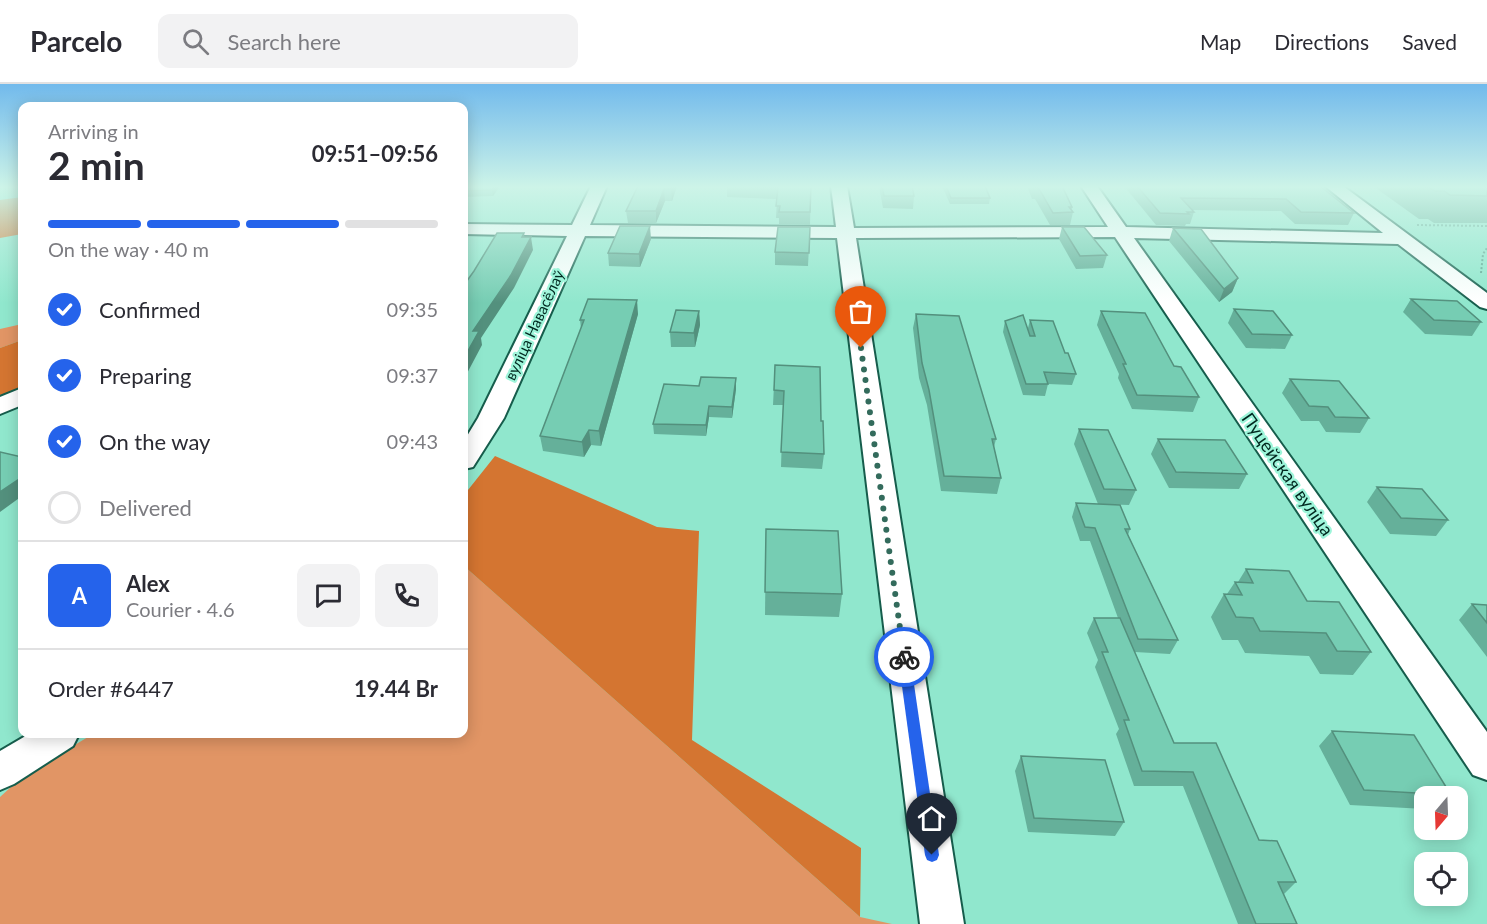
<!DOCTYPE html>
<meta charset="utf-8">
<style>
:root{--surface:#fff;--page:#f2f2f3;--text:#2b2b33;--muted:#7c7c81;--line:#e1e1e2;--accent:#2563eb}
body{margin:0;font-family:Lato,sans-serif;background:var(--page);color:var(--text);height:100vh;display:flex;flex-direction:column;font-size:22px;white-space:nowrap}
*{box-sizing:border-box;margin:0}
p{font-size:20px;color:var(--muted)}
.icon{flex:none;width:33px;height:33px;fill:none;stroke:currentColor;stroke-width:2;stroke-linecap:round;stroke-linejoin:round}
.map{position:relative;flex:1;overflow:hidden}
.drawer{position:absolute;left:18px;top:18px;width:450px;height:636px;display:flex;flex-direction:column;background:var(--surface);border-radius:12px;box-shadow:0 3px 15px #0003}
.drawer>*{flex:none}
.needle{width:39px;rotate:199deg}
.fabs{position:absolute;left:1414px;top:702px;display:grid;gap:12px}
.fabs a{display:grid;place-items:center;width:54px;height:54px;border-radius:12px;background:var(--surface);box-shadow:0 3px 15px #0003;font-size:30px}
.pin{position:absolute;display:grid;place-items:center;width:51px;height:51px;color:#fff;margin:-62px -26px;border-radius:50% 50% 50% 0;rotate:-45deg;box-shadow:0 0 6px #0007}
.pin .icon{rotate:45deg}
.courier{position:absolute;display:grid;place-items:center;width:60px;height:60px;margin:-30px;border:4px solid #2563eb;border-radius:50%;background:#fff;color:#222;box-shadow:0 2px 8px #0007}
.head em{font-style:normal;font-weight:700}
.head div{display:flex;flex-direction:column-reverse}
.head{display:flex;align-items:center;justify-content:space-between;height:102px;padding:0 30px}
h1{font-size:39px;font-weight:700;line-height:45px}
.bar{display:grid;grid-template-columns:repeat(4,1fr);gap:9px 6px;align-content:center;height:72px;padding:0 30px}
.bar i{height:8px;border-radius:4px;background:var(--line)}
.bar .selected{background:var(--accent)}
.bar p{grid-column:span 4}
.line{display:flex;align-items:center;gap:15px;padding:0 30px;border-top:2px solid var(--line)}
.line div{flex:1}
.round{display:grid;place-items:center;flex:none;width:63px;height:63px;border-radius:12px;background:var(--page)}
ol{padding:0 30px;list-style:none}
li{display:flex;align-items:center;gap:18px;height:66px}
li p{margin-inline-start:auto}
li .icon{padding:6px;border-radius:50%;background:var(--accent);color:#fff;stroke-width:4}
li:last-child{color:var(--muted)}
li i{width:33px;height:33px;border:3px solid var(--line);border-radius:50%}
header{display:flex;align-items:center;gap:36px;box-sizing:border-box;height:84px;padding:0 30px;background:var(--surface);border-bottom:2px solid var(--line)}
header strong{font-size:28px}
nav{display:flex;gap:33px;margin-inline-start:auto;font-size:21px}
.search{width:420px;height:54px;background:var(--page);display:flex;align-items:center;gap:15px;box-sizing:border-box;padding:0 21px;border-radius:12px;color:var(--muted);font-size:22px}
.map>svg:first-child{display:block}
.green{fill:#e19565}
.forest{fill:#d47531}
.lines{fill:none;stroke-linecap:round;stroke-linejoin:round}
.minor-casing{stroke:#165d4c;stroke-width:4}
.path{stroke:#61a894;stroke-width:2;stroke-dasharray:2 2;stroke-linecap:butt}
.minor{fill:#fff;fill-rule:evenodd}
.wall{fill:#65b09a}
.shaded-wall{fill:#53907d}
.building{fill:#76cdb3;stroke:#53907d;stroke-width:1.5}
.route{fill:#2563eb}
.done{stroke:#336b5c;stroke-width:6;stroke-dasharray:0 10.8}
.labels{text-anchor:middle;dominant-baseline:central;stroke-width:4.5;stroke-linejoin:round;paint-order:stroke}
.far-street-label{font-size:15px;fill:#01281f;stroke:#9df5da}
.street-label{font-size:18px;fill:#01281f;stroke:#9df5da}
</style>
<header>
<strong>Parcelo</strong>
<div class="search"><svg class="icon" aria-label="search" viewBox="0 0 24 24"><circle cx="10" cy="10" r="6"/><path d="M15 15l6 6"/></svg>Search here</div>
<nav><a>Map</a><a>Directions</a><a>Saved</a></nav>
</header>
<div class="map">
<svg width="1487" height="840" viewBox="0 0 1487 840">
<rect width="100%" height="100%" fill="#90e7cd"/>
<g class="green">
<polygon points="22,240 22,256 0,264 0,245"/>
<polygon points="464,482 860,833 892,840 0,840 0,713 23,692 93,650 464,650"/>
</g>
<g class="forest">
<polygon points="22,113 22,150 0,154 0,116"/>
<polygon points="22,256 22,303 0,313 0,264"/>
<polygon points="495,372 657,443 699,447 692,656 861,764 860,833 464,482 464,411"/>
</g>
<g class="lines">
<g class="minor-casing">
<g id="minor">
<polygon points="591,102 607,102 590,141 836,143 831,102 847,102 854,144 1108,143 1081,102 1097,102 1126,143 1383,149 1325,102 1343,102 1487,209 1487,225 1480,223 1398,160 1134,154 1487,648 1487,696 1473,691 1115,153 856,154 964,840 920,840 837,154 585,152 504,334 473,383 464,385 464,357 478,334 567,152 464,150 464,140 572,141"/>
<polygon points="22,304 22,321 0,330 0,313"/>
<polygon points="29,650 79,650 73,662 14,700 0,706 0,667"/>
</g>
</g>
<g class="path">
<polyline points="1417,141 1487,142"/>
<polyline points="1481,189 1483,170 1487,164"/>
</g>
<use href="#minor" class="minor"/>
</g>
<g class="wall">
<polygon points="464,102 500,102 493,112 464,113"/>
<polygon points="638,102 677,102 672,117 665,117 656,139 628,139 626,127"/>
<polygon points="727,102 811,102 810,141 779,140 779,134 776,134 777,115 727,113"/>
<polygon points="879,102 912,102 914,112 913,125 883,124"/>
<polygon points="942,102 985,102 990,114 989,120 950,120"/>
<polygon points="1027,102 1062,102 1072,123 1072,126 1073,128 1070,141 1050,141 1035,115 1032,115"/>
<polygon points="1124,102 1320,102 1354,129 1348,141 1295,140 1281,127 1192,126 1194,128 1190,140 1186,140 1185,142 1156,141"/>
<polygon points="1373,102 1487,102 1487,139 1434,139 1428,135 1419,135"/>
<polygon points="810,143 808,182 775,181 775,168"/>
<polygon points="1062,143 1107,171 1103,184 1076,185 1059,155"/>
<polygon points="1173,144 1238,194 1232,208 1219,218 1169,157"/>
<polygon points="651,155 640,183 609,182 608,169"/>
<polygon points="1411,215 1481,238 1472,252 1425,250 1403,228"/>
<polygon points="1234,225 1292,251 1285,265 1246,264 1228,239"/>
<polygon points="699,227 700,241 695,263 671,263 670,248"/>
<polygon points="1101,227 1174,282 1199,313 1193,328 1132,325 1118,294 1119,290 1097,241"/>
<polygon points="638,230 601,362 591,361 584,373 543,367 540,352 581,244 580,236"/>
<polygon points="916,230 996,355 994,363 1001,394 997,410 941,407 927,321 919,294 913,244"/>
<polygon points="1030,236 1065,269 1076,290 1072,301 1048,300 1045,312 1023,311 1003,248 1005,237 1028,244"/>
<polygon points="775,281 821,337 824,370 822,385 781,383 783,321 773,321"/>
<polygon points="736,294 736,305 732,334 709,333 706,352 654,350 653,340 699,302"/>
<polygon points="1290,295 1369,334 1360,349 1326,348 1319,337 1301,337 1282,309"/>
<polygon points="1079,345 1136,406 1129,421 1098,420 1074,360"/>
<polygon points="1158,355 1247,390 1239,405 1169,404 1151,370"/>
<polygon points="1377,403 1448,436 1436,452 1390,450 1367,418"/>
<polygon points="1076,419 1130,445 1128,451 1178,556 1170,570 1135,568 1174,659 1296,798 1284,810 1297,840 1238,840 1183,702 1134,702 1116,650 1119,645 1095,583 1098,576 1087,549 1094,534 1118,534 1090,457 1080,457 1072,433"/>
<polygon points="766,445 842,510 839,533 765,531"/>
<polygon points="1246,485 1307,517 1371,568 1353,591 1320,590 1309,572 1245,569 1238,556 1222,556 1211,533 1224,510 1227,510 1235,498 1238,498"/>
<polygon points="1472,520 1487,521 1487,573 1459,536"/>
<polygon points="1332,647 1451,711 1449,712 1425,712 1425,725 1350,721 1319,662"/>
<polygon points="1021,672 1124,738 1115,752 1028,748 1015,687"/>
</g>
<g class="shaded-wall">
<polygon points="495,102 500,102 493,112 492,106"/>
<polygon points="672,102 677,102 672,117 671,105"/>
<polygon points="664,105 665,117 656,139 656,127"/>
<polygon points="650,142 651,155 640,183 639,170"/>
<polygon points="524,149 526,162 531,153 533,166 514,204 481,254 482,261 464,295 464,274 473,247"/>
<polygon points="1238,194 1232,208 1219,218 1224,205"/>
<polygon points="637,216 638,230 601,362 599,347"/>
<polygon points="699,227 700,241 695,263 694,249"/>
<polygon points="736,294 736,305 732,334 732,323"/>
<polygon points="709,322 709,333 706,352 706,341"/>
<polygon points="589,346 591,361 584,373 582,358"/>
<polygon points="22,393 22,412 0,428 0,408"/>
</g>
<g class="building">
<polygon points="464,102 495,102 492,106 464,107"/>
<polygon points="638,102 672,102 671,105 664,105 656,127 626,127"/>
<polygon points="737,102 811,102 810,128 779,128 780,122 776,122 778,103"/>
<polygon points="882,102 912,102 914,112 884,112"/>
<polygon points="946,102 985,102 990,114 951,114"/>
<polygon points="1034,102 1062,102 1072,123 1069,123 1073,128 1053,129 1038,103 1035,103"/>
<polygon points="1137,102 1320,102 1354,129 1301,128 1286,115 1181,114 1194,128 1187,128 1189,130 1160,129"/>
<polygon points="1426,102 1484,102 1487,104 1487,112 1450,111 1444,107 1435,107"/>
<polygon points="620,142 650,142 639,170 608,169"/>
<polygon points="778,143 810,143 809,169 775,168"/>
<polygon points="1062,143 1084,143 1107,171 1080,172"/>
<polygon points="1173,144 1201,145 1238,194 1224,205"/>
<polygon points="497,149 524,149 522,153 531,153 511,191 473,247 479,247 464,274 464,201 474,187"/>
<polygon points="588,215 637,216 599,347 589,346 582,358 540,352 584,236 580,236"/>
<polygon points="1411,215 1457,217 1481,238 1434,236"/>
<polygon points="1234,225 1273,227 1292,251 1252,250"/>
<polygon points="676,226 699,227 694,249 670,248"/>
<polygon points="1101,227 1145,229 1174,282 1181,283 1199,313 1137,311 1123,280 1126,280"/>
<polygon points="916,230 959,232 996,355 992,355 1001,394 944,392 929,306 922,279"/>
<polygon points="1023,231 1030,252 1035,252 1030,236 1053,237 1065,269 1068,269 1076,290 1044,288 1048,300 1026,300 1005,237"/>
<polygon points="775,281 820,283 821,337 823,337 824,370 781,368 784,307 774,306"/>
<polygon points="701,293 736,294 732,323 709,322 706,341 653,340 664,300 699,302"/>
<polygon points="1290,295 1339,297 1369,334 1335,333 1328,323 1309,322"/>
<polygon points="1079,345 1108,346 1136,406 1104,405"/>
<polygon points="1158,355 1225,356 1247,390 1176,388"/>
<polygon points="0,368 22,373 22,393 0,408"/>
<polygon points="1377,403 1422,405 1448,436 1401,434"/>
<polygon points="1076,419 1120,421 1130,445 1125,445 1178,556 1138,555 1095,444 1085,443"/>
<polygon points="766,445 838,447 842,510 765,508"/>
<polygon points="1246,485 1289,487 1307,517 1339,518 1371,568 1337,567 1326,549 1260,547 1253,534 1236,533 1224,510 1242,511 1235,498 1253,499"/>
<polygon points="1472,520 1487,521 1487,539"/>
<polygon points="1094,534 1120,534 1174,659 1216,659 1259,756 1277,757 1296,798 1278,798 1297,840 1256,840 1193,688 1142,687 1124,636 1129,636 1102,568 1108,568"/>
<polygon points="1332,647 1414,651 1451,711 1364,706"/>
<polygon points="1021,672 1105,676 1124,738 1034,734"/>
</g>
<linearGradient id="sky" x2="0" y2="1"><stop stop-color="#72baec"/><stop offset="0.47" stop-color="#cdf4e8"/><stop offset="1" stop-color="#cdf4e8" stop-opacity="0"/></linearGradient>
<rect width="1487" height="219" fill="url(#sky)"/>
<polygon class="route" points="904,568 910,573 939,771 937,776 932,778 927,776 925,771 898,573"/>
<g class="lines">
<polyline class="done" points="861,264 904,573"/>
</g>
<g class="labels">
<g class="far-street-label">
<text transform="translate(534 241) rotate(-65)">вуліца Навасёлаў</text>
</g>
<g class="street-label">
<text transform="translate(1288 390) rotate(55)">Пуцейская вуліца</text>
</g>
</g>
</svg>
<div class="fabs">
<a><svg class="needle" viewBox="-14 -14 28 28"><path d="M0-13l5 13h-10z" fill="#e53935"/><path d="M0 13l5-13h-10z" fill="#7c7c81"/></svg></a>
<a><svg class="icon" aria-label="locate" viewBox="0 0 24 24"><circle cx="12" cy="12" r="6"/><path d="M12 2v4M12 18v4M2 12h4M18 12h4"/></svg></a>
</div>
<div class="pin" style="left:861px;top:264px;background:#ea580c"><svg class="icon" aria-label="bag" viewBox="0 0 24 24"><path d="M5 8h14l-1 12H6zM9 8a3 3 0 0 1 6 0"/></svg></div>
<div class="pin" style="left:932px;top:771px;background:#1f2937"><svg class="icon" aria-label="home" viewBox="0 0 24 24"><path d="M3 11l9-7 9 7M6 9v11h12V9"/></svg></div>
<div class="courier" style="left:904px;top:573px"><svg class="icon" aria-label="bike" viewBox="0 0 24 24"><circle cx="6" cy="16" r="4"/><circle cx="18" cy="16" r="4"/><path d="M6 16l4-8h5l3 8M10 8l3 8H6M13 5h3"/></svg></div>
<section class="drawer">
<div class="head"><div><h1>2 min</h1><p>Arriving in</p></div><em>09:51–09:56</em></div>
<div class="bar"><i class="selected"></i><i class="selected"></i><i class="selected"></i><i></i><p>On the way · 40 m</p></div>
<ol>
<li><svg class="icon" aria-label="check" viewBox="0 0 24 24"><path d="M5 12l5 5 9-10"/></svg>Confirmed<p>09:35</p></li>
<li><svg class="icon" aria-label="check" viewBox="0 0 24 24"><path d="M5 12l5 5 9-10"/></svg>Preparing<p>09:37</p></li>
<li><svg class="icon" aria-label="check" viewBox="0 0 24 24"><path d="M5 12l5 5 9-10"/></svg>On the way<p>09:43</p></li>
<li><i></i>Delivered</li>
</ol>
<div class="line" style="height:108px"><b class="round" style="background:var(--accent);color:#fff">A</b><div><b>Alex</b><p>Courier · 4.6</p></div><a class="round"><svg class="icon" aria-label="chat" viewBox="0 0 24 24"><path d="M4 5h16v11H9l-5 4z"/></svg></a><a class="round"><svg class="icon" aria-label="phone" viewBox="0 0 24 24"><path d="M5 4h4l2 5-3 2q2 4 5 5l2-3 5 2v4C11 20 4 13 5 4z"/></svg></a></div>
<div class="line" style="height:78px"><div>Order #6447</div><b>19.44 Br</b></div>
</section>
</div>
